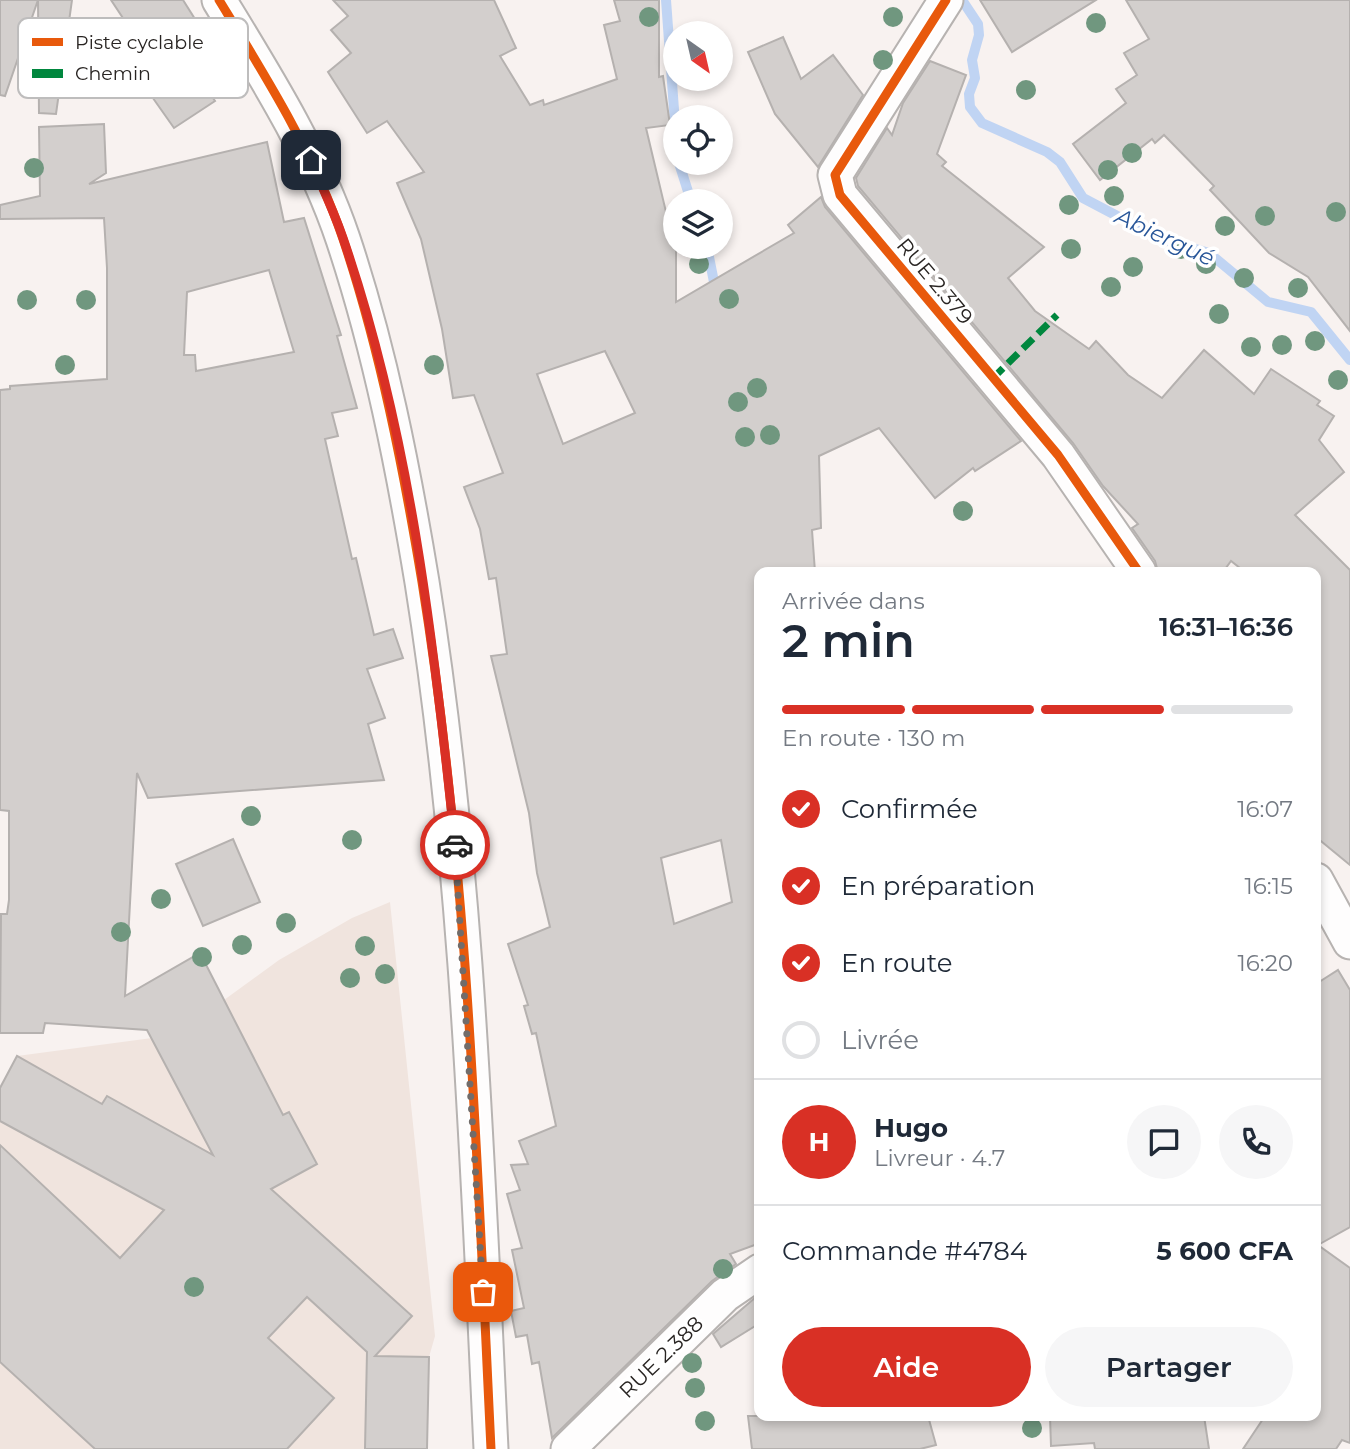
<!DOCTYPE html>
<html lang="fr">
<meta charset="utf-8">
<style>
:root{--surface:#fff;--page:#f6f6f7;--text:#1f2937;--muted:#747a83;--line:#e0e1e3;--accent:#d93025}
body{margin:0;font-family:Montserrat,sans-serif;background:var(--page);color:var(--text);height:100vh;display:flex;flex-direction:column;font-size:26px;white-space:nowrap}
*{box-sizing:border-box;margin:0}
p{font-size:23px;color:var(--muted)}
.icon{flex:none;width:38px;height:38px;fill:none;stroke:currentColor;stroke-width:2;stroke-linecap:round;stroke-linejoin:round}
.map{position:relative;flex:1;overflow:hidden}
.side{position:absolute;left:754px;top:567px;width:567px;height:854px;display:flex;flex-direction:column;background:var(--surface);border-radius:14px;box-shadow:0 4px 10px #0003}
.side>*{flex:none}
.needle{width:46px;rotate:146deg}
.buttons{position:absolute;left:663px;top:21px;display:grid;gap:14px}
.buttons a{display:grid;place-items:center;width:70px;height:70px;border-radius:50%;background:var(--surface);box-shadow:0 4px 10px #0003;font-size:35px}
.pin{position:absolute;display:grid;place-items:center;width:60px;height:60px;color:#fff;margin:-30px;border-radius:14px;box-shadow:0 4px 10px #0006}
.courier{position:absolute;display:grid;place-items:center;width:70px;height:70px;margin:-35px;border:5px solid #d93025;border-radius:50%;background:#fff;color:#222;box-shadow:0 2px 9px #0007}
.headline em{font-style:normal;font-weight:600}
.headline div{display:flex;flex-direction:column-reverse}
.headline{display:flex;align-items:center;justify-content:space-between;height:119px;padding:0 28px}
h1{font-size:46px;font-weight:600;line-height:52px}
.bar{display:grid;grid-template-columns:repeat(4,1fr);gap:10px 7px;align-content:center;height:84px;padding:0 28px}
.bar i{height:9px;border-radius:5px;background:var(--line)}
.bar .selected{background:var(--accent)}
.bar p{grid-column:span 4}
.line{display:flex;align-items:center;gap:18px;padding:0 28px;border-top:2px solid var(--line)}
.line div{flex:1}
.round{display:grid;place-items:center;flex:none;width:74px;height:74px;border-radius:37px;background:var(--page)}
ol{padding:0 28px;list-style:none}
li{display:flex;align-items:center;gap:21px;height:77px}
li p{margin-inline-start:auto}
li .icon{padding:7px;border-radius:50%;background:var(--accent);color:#fff;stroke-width:4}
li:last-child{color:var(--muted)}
li i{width:38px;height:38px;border:4px solid var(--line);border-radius:50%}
.primary-button{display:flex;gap:14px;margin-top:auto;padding:14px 28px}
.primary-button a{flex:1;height:80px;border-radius:42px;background:var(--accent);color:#fff;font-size:28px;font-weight:600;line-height:80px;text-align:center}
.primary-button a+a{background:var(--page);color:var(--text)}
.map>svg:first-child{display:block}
.built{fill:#f0e4de}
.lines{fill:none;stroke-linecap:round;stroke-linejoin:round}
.stream{stroke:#c0d4f3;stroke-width:10}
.building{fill:#d3cfcd;stroke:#b5b1af;stroke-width:2;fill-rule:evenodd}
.street-casing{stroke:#b7b3b1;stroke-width:37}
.street{stroke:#fefdfd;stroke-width:33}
.quiet{stroke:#00873e;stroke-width:7;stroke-dasharray:14 7;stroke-linecap:butt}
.cycleway-casing{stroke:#fff;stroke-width:13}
.cycleway{stroke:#e8590c;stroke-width:9}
.tree{fill:#70977f}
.done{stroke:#716c6a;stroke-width:7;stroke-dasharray:0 12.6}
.route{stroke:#d93025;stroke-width:9}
.labels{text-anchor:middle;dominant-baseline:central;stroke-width:7;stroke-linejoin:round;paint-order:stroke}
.street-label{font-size:21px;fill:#282422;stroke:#fff}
.water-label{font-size:23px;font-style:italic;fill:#285699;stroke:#fff}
.key{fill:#fff;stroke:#bebdbd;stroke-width:2}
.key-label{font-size:19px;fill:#282422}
</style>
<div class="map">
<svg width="1350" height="1449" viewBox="0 0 1350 1449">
<rect width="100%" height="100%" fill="#f8f2f0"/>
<polygon class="built" points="390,902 435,1336 429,1357 427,1449 0,1449 0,1088 17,1056 152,1038 224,1000 279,960 352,918"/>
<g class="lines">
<g class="stream">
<polyline points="666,0 676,137"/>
<polyline points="962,0 978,24 979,35 972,60 975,78 969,94 970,107 982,123 1047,152 1060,162 1083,198 1159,238 1209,253 1268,302 1311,312 1350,360"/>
<polyline points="679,163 691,201"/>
<polyline points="707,247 716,292"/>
</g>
</g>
<g class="building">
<polygon points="0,0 72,0 56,114 39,113 38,0 5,96 0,95"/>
<polygon points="111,0 183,0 200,27 184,37 212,77 203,83 215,101 174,128 136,74 152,62"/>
<path d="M333,0H494L516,48L500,56L530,105L543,100L544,105L617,79L604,25L620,21L614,0H659V77L663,76L670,125L646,128L666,212L676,234V302L794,233L788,225L821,197L825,207L1021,441L975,471L973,468L935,498L879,428L819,456L821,528L812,530L815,572H760V654L755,655L760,702V1243L730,1254L736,1264L712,1281L552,1438L539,1362L532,1364L527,1335L516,1337L511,1311L524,1308L512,1250L522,1248L507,1194L520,1190L511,1165L528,1164L519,1141L556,1126L536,1033L532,1034L524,1006L528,1005L508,944L550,927L537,873L529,813L491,656L507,654L496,578L489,579L480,529L464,487L503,473L474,395L453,398L442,329L421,239L397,183L424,172L387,121L367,133L328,72L351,53L331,30L348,16ZM605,351L635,413L563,444L537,374ZM721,840L732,902L674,924L661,858Z"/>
<polygon points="980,0 1096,0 1012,52"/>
<polygon points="1126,0 1350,0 1350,331 1308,277 1269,253 1210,190 1214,186 1164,135 1155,143 1152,139 1100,180 1073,144 1126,103 1116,89 1137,75 1124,53 1149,39"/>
<polygon points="783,37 801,79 833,55 863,95 818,167 775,114 748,52"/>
<polygon points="930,61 966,75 937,154 946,162 942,166 1044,247 1008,278 1035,311 1089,349 1096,341 1128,375 1162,398 1204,350 1254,394 1271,369 1320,401 1317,405 1334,416 1319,440 1344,472 1295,515 1350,570 1350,865 1316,837 1316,572 1245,572 1231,561 1223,572 1158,572 1155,561 1132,528 1138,524 1103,486 1073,443 858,186 856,178 887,128 892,135 903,103"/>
<path d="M104,124L106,173L89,184L267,142L284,222L304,218L341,335L337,336L357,408L332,413L338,436L325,439L352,559L356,558L374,635L393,629L403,658L367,669L385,718L368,724L384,780L148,798L137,773L125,996L200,953L283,1115L289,1112L317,1164L271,1189L412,1316L375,1356L429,1357L427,1449H365L367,1352L307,1297L268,1338L334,1398L287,1449H95L0,1362V1145L120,1258L164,1210L0,1121V1088L17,1056L102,1104L107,1096L213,1155L147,1030L45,1023L43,1033H0L1,914H7L9,900V811L0,810V390L10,389V386L107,379V268L104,218L0,219V205L40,196L39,127ZM269,270L294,352L196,371L195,355H184L187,292Z"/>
<polygon points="233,839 260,902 203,926 176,864"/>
<polygon points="1338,970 1350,990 1350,1227 1318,1245 1350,1268 1350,1443 1342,1440 1336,1449 1243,1449 1265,1416 1316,1416 1316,984"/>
<polygon points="756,1297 760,1302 760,1323 721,1347 713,1334"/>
<polygon points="748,1416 928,1416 936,1445 920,1449 752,1449"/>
<polygon points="1050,1416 1204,1416 1209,1449 1095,1449 1094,1443 1051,1446"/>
</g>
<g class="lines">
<g class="street-casing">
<g id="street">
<path d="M219,0C266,77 314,153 343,239C380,350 403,467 422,582C468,869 477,1160 491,1449"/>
<polyline points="946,0 835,175 840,195 1058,455 1139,572"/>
<polyline points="1316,880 1350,942"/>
<polyline points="568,1449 725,1295 760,1271"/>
</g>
</g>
<use href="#street" class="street"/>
<polyline class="quiet" points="993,378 1057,315"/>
<g class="cycleway-casing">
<g id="cycleway">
<path d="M219,0C266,77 314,153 343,239C380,350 403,467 422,582C468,869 477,1160 491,1449"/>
<polyline points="946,0 835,175 840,195 1058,455 1139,572"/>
</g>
</g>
<use href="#cycleway" class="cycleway"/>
</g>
<g class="tree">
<circle cx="649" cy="17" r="10"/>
<circle cx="893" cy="17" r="10"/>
<circle cx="1096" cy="23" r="10"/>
<circle cx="883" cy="60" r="10"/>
<circle cx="1026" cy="90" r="10"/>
<circle cx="1132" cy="153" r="10"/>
<circle cx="34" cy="168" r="10"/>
<circle cx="1108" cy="170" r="10"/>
<circle cx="1114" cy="196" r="10"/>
<circle cx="1069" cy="205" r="10"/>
<circle cx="1336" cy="212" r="10"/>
<circle cx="1265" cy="216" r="10"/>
<circle cx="1225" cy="226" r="10"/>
<circle cx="1071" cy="249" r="10"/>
<circle cx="1181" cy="249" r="10"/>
<circle cx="699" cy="264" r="10"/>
<circle cx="1206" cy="264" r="10"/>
<circle cx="1133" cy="267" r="10"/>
<circle cx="1244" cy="278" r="10"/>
<circle cx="1111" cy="287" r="10"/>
<circle cx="1298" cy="288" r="10"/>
<circle cx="729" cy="299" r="10"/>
<circle cx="27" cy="300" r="10"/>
<circle cx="86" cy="300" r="10"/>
<circle cx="1219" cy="314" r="10"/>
<circle cx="1315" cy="341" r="10"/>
<circle cx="1282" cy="345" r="10"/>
<circle cx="1251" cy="347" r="10"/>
<circle cx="65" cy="365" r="10"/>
<circle cx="434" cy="365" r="10"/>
<circle cx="1338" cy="380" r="10"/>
<circle cx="757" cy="388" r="10"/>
<circle cx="738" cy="402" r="10"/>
<circle cx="770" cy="435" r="10"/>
<circle cx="745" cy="437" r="10"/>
<circle cx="963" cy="511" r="10"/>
<circle cx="251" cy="816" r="10"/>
<circle cx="352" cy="840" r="10"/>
<circle cx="161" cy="899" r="10"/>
<circle cx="286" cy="923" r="10"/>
<circle cx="121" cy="932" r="10"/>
<circle cx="242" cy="945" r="10"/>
<circle cx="365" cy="946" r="10"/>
<circle cx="202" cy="957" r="10"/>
<circle cx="385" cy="974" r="10"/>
<circle cx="350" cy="978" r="10"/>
<circle cx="723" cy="1269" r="10"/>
<circle cx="194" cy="1287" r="10"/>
<circle cx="692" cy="1363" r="10"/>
<circle cx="695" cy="1388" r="10"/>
<circle cx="705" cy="1421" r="10"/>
<circle cx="1032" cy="1428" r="10"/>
</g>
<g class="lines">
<polyline class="done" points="455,845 483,1292"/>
<path class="route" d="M311,160C321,186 334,211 343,238C410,432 434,642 455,845"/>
</g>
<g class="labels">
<g class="street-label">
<text transform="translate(935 281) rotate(50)">RUE 2.379</text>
<text transform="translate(661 1357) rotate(-44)">RUE 2.388</text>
</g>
<g class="water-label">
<text transform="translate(1165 237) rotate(25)">Abiergué</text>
</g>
</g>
<rect x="18" y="18" width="230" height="80" rx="10" class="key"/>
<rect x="32" y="38" width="31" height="8" fill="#e8590c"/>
<rect x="32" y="69" width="31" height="9" fill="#00873e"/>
<g class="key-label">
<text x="75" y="49">Piste cyclable</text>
<text x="75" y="80">Chemin</text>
</g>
</svg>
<div class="buttons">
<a><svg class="needle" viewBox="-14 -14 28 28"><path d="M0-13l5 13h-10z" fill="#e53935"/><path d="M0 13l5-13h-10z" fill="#747a83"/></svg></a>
<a><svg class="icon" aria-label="locate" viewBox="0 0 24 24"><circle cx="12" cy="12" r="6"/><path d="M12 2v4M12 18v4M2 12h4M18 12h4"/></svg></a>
<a><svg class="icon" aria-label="layers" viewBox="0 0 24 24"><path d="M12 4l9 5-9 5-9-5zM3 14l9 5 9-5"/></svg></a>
</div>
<div class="pin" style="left:483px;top:1292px;background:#ea580c"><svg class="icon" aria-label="bag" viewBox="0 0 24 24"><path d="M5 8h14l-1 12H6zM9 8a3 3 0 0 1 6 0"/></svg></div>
<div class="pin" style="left:311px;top:160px;background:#1f2937"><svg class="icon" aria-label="home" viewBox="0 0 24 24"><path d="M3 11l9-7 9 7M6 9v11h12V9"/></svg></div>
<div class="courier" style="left:455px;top:845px"><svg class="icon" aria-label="car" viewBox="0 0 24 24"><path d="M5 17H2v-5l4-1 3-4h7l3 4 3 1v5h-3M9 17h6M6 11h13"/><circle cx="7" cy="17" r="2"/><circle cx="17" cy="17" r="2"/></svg></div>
<section class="side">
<div class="headline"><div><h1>2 min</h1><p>Arrivée dans</p></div><em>16:31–16:36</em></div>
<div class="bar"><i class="selected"></i><i class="selected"></i><i class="selected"></i><i></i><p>En route · 130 m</p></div>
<ol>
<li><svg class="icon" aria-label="check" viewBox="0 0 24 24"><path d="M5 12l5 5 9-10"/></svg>Confirmée<p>16:07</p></li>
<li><svg class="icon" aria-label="check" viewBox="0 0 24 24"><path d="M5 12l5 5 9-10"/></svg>En préparation<p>16:15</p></li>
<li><svg class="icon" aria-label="check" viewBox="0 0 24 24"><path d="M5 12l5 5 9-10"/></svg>En route<p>16:20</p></li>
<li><i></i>Livrée</li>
</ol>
<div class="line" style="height:126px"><b class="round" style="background:var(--accent);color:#fff">H</b><div><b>Hugo</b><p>Livreur · 4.7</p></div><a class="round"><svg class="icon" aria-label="chat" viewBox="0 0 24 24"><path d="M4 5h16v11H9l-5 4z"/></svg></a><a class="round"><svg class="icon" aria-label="phone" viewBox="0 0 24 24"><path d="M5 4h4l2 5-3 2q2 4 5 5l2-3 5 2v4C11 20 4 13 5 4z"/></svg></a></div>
<div class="line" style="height:91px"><div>Commande #4784</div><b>5 600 CFA</b></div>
<div class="primary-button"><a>Aide</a><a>Partager</a></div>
</section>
</div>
